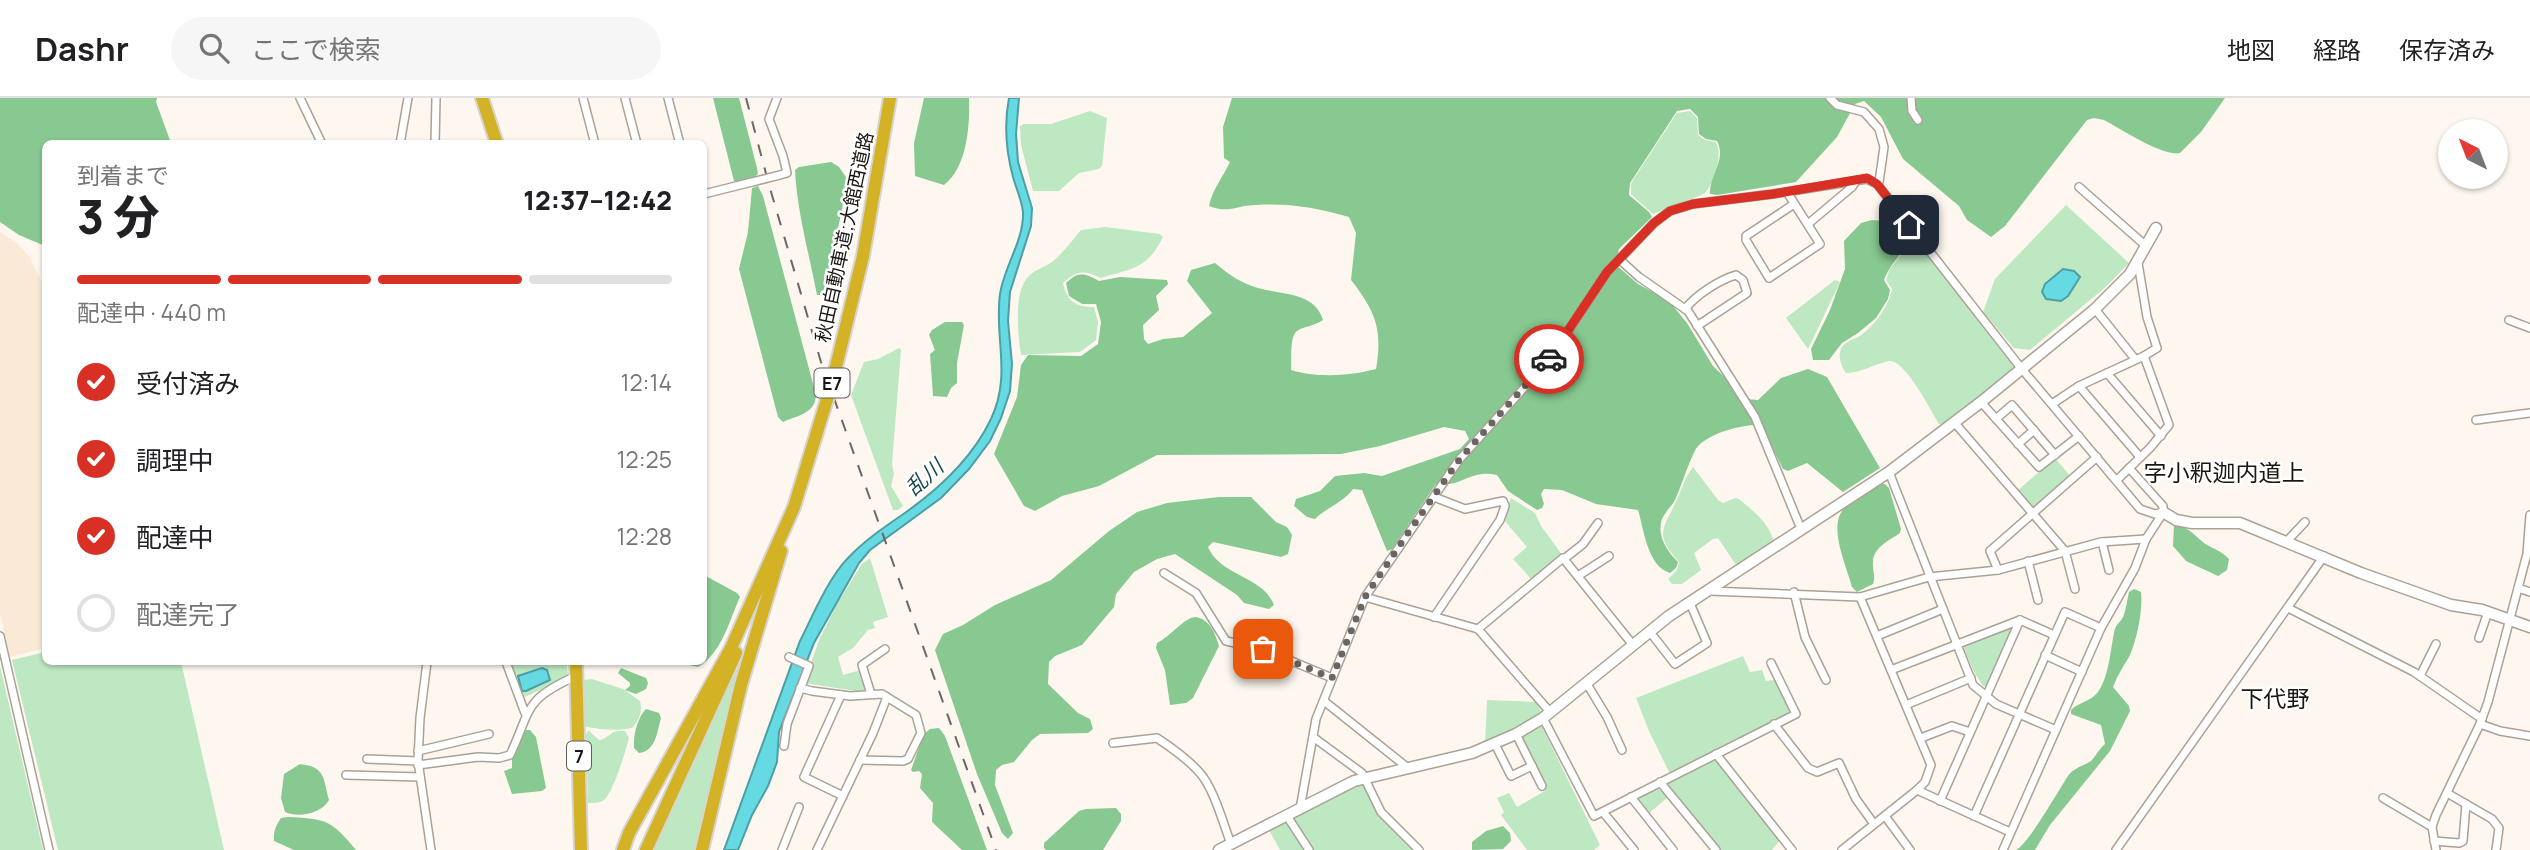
<!DOCTYPE html>
<html lang="ja">
<meta charset="utf-8">
<style>
:root{--surface:#fff;--page:#f6f6f6;--text:#202124;--muted:#757577;--line:#e0e0e0;--accent:#d93025}
body{margin:0;font-family:Manrope,"Noto Sans JP",sans-serif;background:var(--page);color:var(--text);height:100vh;display:flex;flex-direction:column;font-size:26px;white-space:nowrap}
*{box-sizing:border-box;margin:0}
p{font-size:23px;color:var(--muted)}
.icon{flex:none;width:38px;height:38px;fill:none;stroke:currentColor;stroke-width:2;stroke-linecap:round;stroke-linejoin:round}
.map{position:relative;flex:1;overflow:hidden}
.drawer{position:absolute;left:42px;top:42px;width:665px;height:525px;display:flex;flex-direction:column;background:var(--surface);border-radius:10px;box-shadow:0 2px 5px #0004}
.drawer>*{flex:none}
.needle{width:46px;rotate:318deg}
.controls{position:absolute;left:2438px;top:21px;display:grid;gap:14px}
.controls a{display:grid;place-items:center;width:70px;height:70px;border-radius:50%;background:var(--surface);box-shadow:0 2px 5px #0004;font-size:35px}
.pin{position:absolute;display:grid;place-items:center;width:60px;height:60px;color:#fff;margin:-30px;border-radius:14px;box-shadow:0 4px 10px #0006}
.courier{position:absolute;display:grid;place-items:center;width:70px;height:70px;margin:-35px;border:5px solid #d93025;border-radius:50%;background:#fff;color:#222;box-shadow:0 2px 9px #0007}
.summary em{font-style:normal;font-weight:800}
.summary div{display:flex;flex-direction:column-reverse}
.summary{display:flex;align-items:center;justify-content:space-between;height:119px;padding:0 35px}
h1{font-size:46px;font-weight:800;line-height:52px}
.bar{display:grid;grid-template-columns:repeat(4,1fr);gap:10px 7px;align-content:center;height:84px;padding:0 35px}
.bar i{height:9px;border-radius:5px;background:var(--line)}
.bar .on{background:var(--accent)}
.bar p{grid-column:span 4}
ol{padding:0 35px;list-style:none}
li{display:flex;align-items:center;gap:21px;height:77px}
li p{margin-inline-start:auto}
li .icon{padding:7px;border-radius:50%;background:var(--accent);color:#fff;stroke-width:4}
li:last-child{color:var(--muted)}
li i{width:38px;height:38px;border:4px solid var(--line);border-radius:50%}
header{display:flex;align-items:center;gap:42px;box-sizing:border-box;height:98px;padding:0 35px;background:var(--surface);border-bottom:2px solid var(--line)}
header strong{font-size:33px}
nav{display:flex;gap:38px;margin-inline-start:auto;font-size:24px}
.search{width:490px;height:63px;background:var(--page);display:flex;align-items:center;gap:18px;box-sizing:border-box;padding:0 24px;border-radius:38px;color:var(--muted);font-size:26px}
.map>svg:first-child{display:block}
.built{fill:#fae9d7}
.green{fill:#bde8c1}
.forest{fill:#87c990}
.water{fill:#65dae3;stroke:#4e9fa4;stroke-width:2}
.lines{fill:none;stroke-linecap:round;stroke-linejoin:round}
.street-casing{stroke:#aba196;stroke-width:10}
.secondary-casing{stroke:#aba196;stroke-width:13}
.highway-casing{stroke:#d6d5d4;stroke-width:16}
.street{stroke:#fff;stroke-width:7}
.secondary{stroke:#fff;stroke-width:10}
.highway{stroke:#d4b225;stroke-width:12}
.rail{stroke:#6c6762;stroke-width:2;stroke-dasharray:12 12;stroke-linecap:butt}
.street-bridge-casing{stroke:#aba196;stroke-width:10;stroke-linecap:butt}
.highway-bridge-casing{stroke:#d6d5d4;stroke-width:16;stroke-linecap:butt}
.street-bridge{stroke:#fff;stroke-width:7}
.highway-bridge{stroke:#d4b225;stroke-width:12}
.done{stroke:#6a6560;stroke-width:7;stroke-dasharray:0 12.6}
.route{stroke:#d93025;stroke-width:9}
.labels{text-anchor:middle;dominant-baseline:central;stroke-width:5;stroke-linejoin:round;paint-order:stroke}
.shield{fill:#fff;stroke:#5f5c59;stroke-width:2}
.shield-label{font-size:18px;font-weight:bold;fill:#1a1612}
.street-label{font-size:19px;fill:#1a1612;stroke:#fff}
.water-label{font-size:21px;font-style:italic;fill:#154a4e;stroke:#fff}
.quarter-label{font-size:23px;fill:#1a1612;stroke:#fff}
</style>
<header>
<strong>Dashr</strong>
<div class="search"><svg class="icon" aria-label="search" viewBox="0 0 24 24"><circle cx="10" cy="10" r="6"/><path d="M15 15l6 6"/></svg>ここで検索</div>
<nav><a>地図</a><a>経路</a><a>保存済み</a></nav>
</header>
<div class="map">
<svg width="2530" height="752" viewBox="0 0 2530 752">
<rect width="100%" height="100%" fill="#fef7f0"/>
<polygon class="built" points="0,134 18,146 30,160 46,192 45,550 10,559 0,515"/>
<g class="green">
<polygon points="1090,13 1107,20 1102,68 1099,71 1079,75 1059,93 1033,93 1021,47 1020,28 1024,26 1051,26"/>
<path d="M1690,13L1697,20L1698,37L1705,42L1716,44C1723,59 1715,84 1704,96L1653,116L1631,96V85L1677,15Z"/>
<polygon points="2066,107 2129,165 2107,188 2030,252 2014,250 1983,214 1995,181"/>
<path d="M1105,129L1160,136L1163,139C1147,171 1133,170 1101,180C1085,172 1077,172 1063,185C1067,203 1075,209 1094,209L1098,224L1096,242L1080,254L1021,257C1018,238 1013,192 1029,178C1034,172 1045,169 1052,164C1063,155 1072,143 1081,132Z"/>
<path d="M1912,143L1917,144L2014,266L2012,271L1988,294L1944,327L1939,326C1931,313 1905,261 1889,263C1874,266 1861,275 1846,275C1841,268 1837,257 1842,249C1846,243 1855,241 1861,237C1875,227 1889,208 1892,191L1886,182L1890,171Z"/>
<polygon points="1835,182 1840,184 1808,251 1786,220"/>
<polygon points="899,250 901,252 892,366 894,376 891,388 903,408 898,412 893,412 851,297 864,264 878,261"/>
<polygon points="2055,360 2071,379 2033,412 2017,393"/>
<path d="M1693,369L1718,402L1723,405L1735,400L1739,401C1752,412 1771,426 1774,445L1740,467H1736L1718,440L1713,441L1694,455L1701,472L1682,486H1672L1668,481L1677,472L1679,464C1652,434 1665,430 1678,399C1683,389 1686,377 1693,369Z"/>
<polygon points="1511,400 1535,415 1541,428 1563,458 1533,483 1513,461 1527,449 1503,421"/>
<polygon points="870,460 888,519 873,524 875,530 868,532 853,550 838,559 843,577 861,572 865,589 864,592 856,593 804,585 819,542 837,506 862,466"/>
<polygon points="2009,530 2012,533 1988,588 1983,588 1973,572 1964,550 1966,546"/>
<polygon points="45,554 46,564 181,564 224,752 58,752 12,562"/>
<polygon points="1743,558 1750,574 1762,572 1766,583 1774,582 1789,612 1788,616 1670,676 1649,633 1636,600"/>
<polygon points="508,564 553,564 567,567 568,579 525,599"/>
<polygon points="0,568 43,752 0,752"/>
<polygon points="737,571 740,573 696,752 654,752"/>
<path d="M592,581L623,591L640,603C643,612 639,623 632,630C616,633 600,632 583,628V582Z"/>
<polygon points="1487,602 1536,604 1542,615 1504,639 1485,646"/>
<polygon points="1537,628 1542,629 1600,747 1594,752 1527,752 1501,717 1504,714 1497,700 1509,695 1517,709 1545,693 1520,640"/>
<path d="M588,632L599,642C611,640 609,631 625,633L629,640C626,652 613,695 604,702C600,705 594,705 588,705L586,637Z"/>
<polygon points="1715,659 1780,742 1772,752 1721,752 1669,688 1669,682"/>
<polygon points="1360,686 1364,687 1380,717 1415,752 1312,752 1292,721"/>
<polygon points="1657,690 1668,699 1648,716 1638,705 1637,700"/>
<polygon points="1287,723 1306,752 1280,752 1269,732"/>
</g>
<g class="forest">
<polygon points="0,0 157,0 156,4 171,45 46,46 45,148 19,137 0,124"/>
<path d="M713,0H739L757,70L758,76C752,81 742,84 734,83Z"/>
<path d="M924,0H969C970,28 967,69 944,87L915,78L914,45Z"/>
<path d="M1232,0H2225L2201,34L2180,55C2163,59 2121,31 2104,22L2094,20L2087,22L2005,128L1991,139L1967,122L1959,108L1903,61L1881,19L1864,3L1855,6L1837,39L1796,84L1717,97L1710,96C1709,78 1727,62 1717,43L1706,41L1699,36L1698,19L1690,11L1677,13L1630,85L1629,97L1649,114L1652,119L1619,151L1615,166L1638,186L1669,203L1687,225L1713,268L1747,301L1758,302L1781,280L1808,271L1827,279L1880,370L1843,394L1807,365L1788,373L1783,371L1761,327C1743,326 1713,334 1699,347C1692,353 1681,390 1675,402C1671,409 1662,417 1661,425C1658,440 1668,454 1678,464L1676,470L1670,475C1647,468 1644,431 1638,412L1596,406L1562,392L1544,391L1541,396L1544,406L1542,410L1537,412L1508,393L1497,377C1469,371 1463,390 1436,386L1392,451L1387,453L1362,392L1353,391C1343,405 1327,409 1315,421L1307,419L1294,408L1296,401L1320,393L1335,378L1364,375L1382,378L1460,351L1469,341L1465,333L1444,329L1380,348L1341,356L1157,357L1099,388L1062,398L1035,413L1024,408L994,356L1017,299L1021,267L1028,257L1081,258L1098,246L1101,224L1096,206H1082L1069,198L1066,185C1078,173 1085,175 1099,183L1120,179L1167,182L1168,186L1156,198L1159,212L1143,227L1144,241L1148,246L1163,241L1183,239L1212,215L1187,183L1191,172L1215,165C1229,177 1241,185 1258,190C1282,197 1315,194 1323,222C1315,228 1304,228 1297,233C1289,239 1292,262 1291,272C1316,280 1350,278 1376,271C1383,230 1375,213 1351,182L1356,135L1349,119C1317,110 1290,105 1256,107C1237,107 1229,116 1209,108C1212,92 1223,79 1230,64L1224,60L1223,29Z"/>
<path d="M831,64L839,69L846,79L842,112L823,197H817C809,155 797,114 795,72L799,69Z"/>
<path d="M758,88L763,98L816,297C815,316 798,317 783,324L778,319L739,171L748,134L752,90Z"/>
<path d="M1872,122L1899,124L1911,140C1903,155 1890,166 1884,182L1890,192L1888,201L1876,220L1858,235L1842,245L1829,262H1813L1811,251L1830,212L1845,171L1844,143L1861,125Z"/>
<polygon points="945,224 962,224 964,227 957,265 957,285 951,290 947,299 933,298 930,256 935,252 929,237 932,232"/>
<path d="M1879,386H1885L1889,390L1901,431L1900,435C1890,442 1874,449 1873,463C1872,471 1876,478 1873,486L1857,494L1852,489C1847,469 1829,431 1842,413C1850,401 1867,394 1879,386Z"/>
<path d="M1219,399H1251L1276,424L1287,429L1292,437L1288,456L1281,459L1213,444L1208,449C1220,478 1263,478 1274,507L1269,511L1244,505L1237,497L1175,456L1157,461L1134,474L1116,496L1114,509L1082,547L1055,558L1049,564L1048,586L1078,615L1090,621L1093,631L1088,635L1040,636L1032,642L1014,664L1002,667L996,672L995,687L1013,735L1008,741L1002,735L977,676L935,552L943,536L963,527L995,507L1051,482L1109,433L1137,414L1167,405Z"/>
<path d="M2174,426C2191,431 2192,435 2204,445C2213,451 2222,453 2229,461L2227,472L2218,478L2186,463L2173,448Z"/>
<path d="M704,477L737,495L740,499C729,523 722,555 698,569L685,566L683,564H704Z"/>
<path d="M2134,491L2141,494C2143,513 2137,541 2129,559C2123,569 2117,578 2113,589L2129,608L2130,613L2110,653L2050,727L2035,752H2016C2029,745 2058,693 2068,678C2073,670 2084,668 2091,663C2096,658 2099,651 2105,646L2101,627L2071,616V612C2079,604 2090,604 2098,594C2109,578 2110,554 2114,535C2115,528 2118,526 2122,521C2126,514 2127,502 2129,494Z"/>
<path d="M1195,519C1210,521 1215,535 1219,548L1193,600L1186,605L1170,607L1165,572L1156,550L1157,545C1171,538 1184,520 1195,519Z"/>
<polygon points="621,570 646,580 648,585 646,591 636,596 625,592 630,588 630,585 618,575"/>
<path d="M646,611L659,615L661,620C657,634 656,653 639,655L634,650C633,638 637,620 646,611Z"/>
<polygon points="939,630 945,638 987,752 962,752 932,724 933,705 920,690 922,676 919,673 913,674 911,672 924,636 930,631"/>
<polygon points="526,632 530,632 536,639 546,690 542,693 512,696 504,673 512,670 512,659"/>
<path d="M300,666C326,669 323,680 329,702C321,716 298,720 285,714L281,700L284,676Z"/>
<polygon points="1116,710 1121,716 1121,723 1103,752 1046,752 1044,750 1044,745 1079,713 1086,711"/>
<path d="M288,719C327,721 331,722 356,752H294L274,743C273,734 276,727 281,720Z"/>
<polygon points="1503,728 1510,735 1511,743 1503,751 1472,752 1472,744 1486,733"/>
</g>
<g class="water">
<path d="M1009,0H1019L1016,36L1018,64L1032,110L1031,128L1010,194L1008,223L1012,266L1010,293L1001,320L990,343L969,371L941,400L870,452L859,465L814,545L779,634L777,664L768,688L752,717L738,752H724L800,543C812,519 829,479 848,460C864,443 883,430 902,417C938,392 972,361 991,321C1012,276 994,241 1000,196C1004,168 1024,143 1023,114C1022,103 1016,90 1013,79C1006,53 1004,26 1009,0Z"/>
<polygon points="2063,171 2074,173 2080,179 2068,198 2061,203 2046,201 2042,194 2045,186"/>
<polygon points="542,570 547,572 550,582 526,593 522,593 518,578"/>
</g>
<g class="lines">
<g class="street-casing">
<g id="street">
<polyline points="300,0 322,46"/>
<polyline points="583,0 595,46"/>
<polyline points="625,0 637,46"/>
<polyline points="668,0 680,46"/>
<polyline points="777,0 769,21 783,58 787,75 780,77"/>
<polyline points="1830,0 1837,7 1864,14 1879,31 1884,49 1879,84 1877,86"/>
<polyline points="1911,0 1912,13 1918,22"/>
<polyline points="400,46 408,0"/>
<polyline points="435,46 436,0"/>
<polyline points="2079,89 2146,148"/>
<polyline points="1787,94 1820,146 1769,180 1746,142 1746,138 1794,106"/>
<polyline points="704,96 752,84"/>
<polyline points="1808,126 1852,89 1856,83"/>
<polyline points="1619,161 1639,179 1688,213 1755,319 1801,431"/>
<polyline points="2138,165 2147,219 2157,250 2144,258"/>
<path d="M1685,211C1696,197 1719,182 1736,177L1743,182L1747,195L1697,228"/>
<polyline points="2095,211 2135,261"/>
<polyline points="2509,222 2530,230"/>
<polyline points="2107,275 2161,338"/>
<polyline points="2079,288 2140,359"/>
<polyline points="1981,304 2039,369 2079,338"/>
<polyline points="2052,306 2079,288 2144,258 2169,327 2150,350 2117,382"/>
<polyline points="1996,321 2012,307 2055,357"/>
<polyline points="2476,322 2530,315"/>
<polyline points="1954,324 2065,453 2075,491"/>
<polyline points="2018,346 2034,332"/>
<polyline points="2129,370 2163,408 2163,414"/>
<polyline points="1889,374 1973,587 1996,606 2056,632"/>
<polyline points="1434,399 1465,411 1503,403 1505,408 1500,422 1434,519"/>
<polyline points="2102,444 2109,472"/>
<polyline points="2286,444 2305,424"/>
<polyline points="1564,461 1583,446 1598,425"/>
<polyline points="2028,463 2038,502"/>
<polyline points="1998,472 1990,453 2097,359"/>
<polyline points="1164,475 1196,495 1226,543 1263,551 1332,580"/>
<polyline points="1578,478 1609,458"/>
<polyline points="2518,490 2530,494"/>
<polyline points="1710,493 1860,499 1929,479 1998,472 2101,444 2146,441"/>
<polyline points="1794,494 1805,539 1826,582"/>
<polyline points="1365,499 1478,531 1550,614"/>
<polyline points="2288,510 2414,574 2482,621"/>
<polyline points="2020,522 2054,537"/>
<polyline points="2101,530 2135,470 2146,441 2163,415"/>
<polyline points="1478,531 1563,460 1633,547"/>
<polyline points="1650,534 1675,566 1707,545 1690,505"/>
<polyline points="0,538 49,752"/>
<polyline points="1877,538 1943,511"/>
<polyline points="2479,540 2488,514"/>
<polyline points="2045,557 2082,574"/>
<polyline points="427,564 420,620 418,663 431,752"/>
<polyline points="506,564 525,615"/>
<polyline points="1891,572 2020,522 1940,703"/>
<polyline points="2420,578 2436,546"/>
<polyline points="1587,586 1607,619 1622,652"/>
<polyline points="800,590 812,593 850,598 882,596 916,617 921,635 908,661 903,663 860,662"/>
<polyline points="871,596 862,567 885,551"/>
<polyline points="841,597 804,679 843,698"/>
<polyline points="1324,603 1408,670"/>
<polyline points="1906,607 1971,580"/>
<polyline points="1543,620 1594,718 1796,616 1771,565"/>
<polyline points="1774,626 1808,670 1817,674 1839,665 1856,701 1874,726"/>
<polyline points="2480,626 2500,633 2530,638"/>
<polyline points="1516,636 1542,688"/>
<polyline points="1313,639 1362,675 1381,714 1419,752"/>
<polyline points="1921,640 1952,628 1970,634"/>
<path d="M1113,645L1157,640C1172,650 1188,661 1200,675C1214,691 1223,725 1231,746"/>
<polyline points="1495,646 1511,678 1532,668"/>
<polyline points="784,648 787,626 809,568 789,559"/>
<polyline points="418,653 489,636"/>
<polyline points="1716,656 1792,752"/>
<polyline points="367,661 418,663"/>
<path d="M418,667L478,659L499,660L510,657C532,610 523,602 576,578"/>
<polyline points="346,677 420,679"/>
<polyline points="1660,684 1716,752"/>
<polyline points="1917,692 2010,734"/>
<polyline points="2447,695 2492,721 2499,730 2496,752"/>
<polyline points="1631,699 1673,752"/>
<polyline points="2383,700 2432,729"/>
<polyline points="1300,711 1316,621 1365,499 1459,362 1550,261 1607,174 1654,125 1670,113 1693,106 1773,96 1867,81 1877,86 2021,270 2140,411 2155,416 2163,414"/>
<polyline points="1603,714 1634,752"/>
<polyline points="1287,718 1309,752"/>
<polyline points="1885,718 1910,752"/>
<polyline points="1974,718 2065,514 2101,530 2003,752"/>
<polyline points="2434,743 2459,745 2463,743 2466,706"/>
<polyline points="782,752 799,709"/>
<polyline points="817,752 873,635 887,599"/>
<polyline points="1842,752 1917,692 1925,684 1931,667 1860,499"/>
<polyline points="2116,752 2324,458"/>
<polyline points="2436,752 2432,729 2436,717 2480,626 2488,604 2527,456 2530,417"/>
</g>
</g>
<g class="secondary-casing">
<g id="secondary">
<polyline points="2163,414 2176,422 2192,425 2240,425 2361,475 2451,507 2482,512 2530,529"/>
<polyline points="1219,752 1354,683 1472,655 1516,636 1543,620 1669,518 1889,374 1981,304 2095,211 2130,176 2156,130"/>
</g>
</g>
<g class="highway-casing">
<g id="highway">
<polyline points="482,0 497,46"/>
<polyline points="863,158 890,0"/>
<polyline points="576,564 581,752"/>
<polyline points="623,752 629,735 731,550 794,409"/>
<polyline points="646,752 736,555"/>
<polyline points="702,752 741,587 781,453"/>
</g>
</g>
<use href="#street" class="street"/>
<use href="#secondary" class="secondary"/>
<use href="#highway" class="highway"/>
<polyline class="rail" points="746,0 769,87 821,264 996,752"/>
<g class="street-bridge-casing">
<polyline id="street-bridge" points="752,84 780,77"/>
</g>
<g class="highway-bridge-casing">
<polyline id="highway-bridge" points="794,409 832,285 863,158"/>
</g>
<use href="#street-bridge" class="street-bridge"/>
<use href="#highway-bridge" class="highway-bridge"/>
</g>
<g class="lines">
<polyline class="done" points="1263,551 1332,580 1365,499 1406,438 1459,362 1549,261"/>
<polyline class="route" points="1549,261 1607,174 1654,125 1670,113 1693,106 1773,96 1867,80 1877,86 1909,127"/>
</g>
<g class="labels">
<g class="shield">
<rect x="814.5" y="270.5" width="35" height="29" rx="5"/>
<rect x="567" y="643.5" width="24" height="29" rx="5"/>
</g>
<g class="shield-label">
<text x="832" y="285">E7</text>
<text x="579" y="658">7</text>
</g>
<g class="street-label">
<text transform="translate(844 139) rotate(-78)">秋田自動車道;大館西道路</text>
</g>
<g class="water-label">
<text transform="translate(924 379) rotate(-42)">乱川</text>
</g>
<g class="quarter-label">
<text x="2224" y="374">字小釈迦内道上</text>
<text x="2275" y="600">下代野</text>
</g>
</g>
</svg>
<div class="controls">
<a><svg class="needle" viewBox="-14 -14 28 28"><path d="M0-13l5 13h-10z" fill="#e53935"/><path d="M0 13l5-13h-10z" fill="#757577"/></svg></a>
</div>
<div class="pin" style="left:1263px;top:551px;background:#ea580c"><svg class="icon" aria-label="bag" viewBox="0 0 24 24"><path d="M5 8h14l-1 12H6zM9 8a3 3 0 0 1 6 0"/></svg></div>
<div class="pin" style="left:1909px;top:127px;background:#1f2937"><svg class="icon" aria-label="home" viewBox="0 0 24 24"><path d="M3 11l9-7 9 7M6 9v11h12V9"/></svg></div>
<div class="courier" style="left:1549px;top:261px"><svg class="icon" aria-label="car" viewBox="0 0 24 24"><path d="M5 17H2v-5l4-1 3-4h7l3 4 3 1v5h-3M9 17h6M6 11h13"/><circle cx="7" cy="17" r="2"/><circle cx="17" cy="17" r="2"/></svg></div>
<section class="drawer">
<div class="summary"><div><h1>3 分</h1><p>到着まで</p></div><em>12:37–12:42</em></div>
<div class="bar"><i class="on"></i><i class="on"></i><i class="on"></i><i></i><p>配達中 · 440 m</p></div>
<ol>
<li><svg class="icon" aria-label="check" viewBox="0 0 24 24"><path d="M5 12l5 5 9-10"/></svg>受付済み<p>12:14</p></li>
<li><svg class="icon" aria-label="check" viewBox="0 0 24 24"><path d="M5 12l5 5 9-10"/></svg>調理中<p>12:25</p></li>
<li><svg class="icon" aria-label="check" viewBox="0 0 24 24"><path d="M5 12l5 5 9-10"/></svg>配達中<p>12:28</p></li>
<li><i></i>配達完了</li>
</ol>
</section>
</div>
